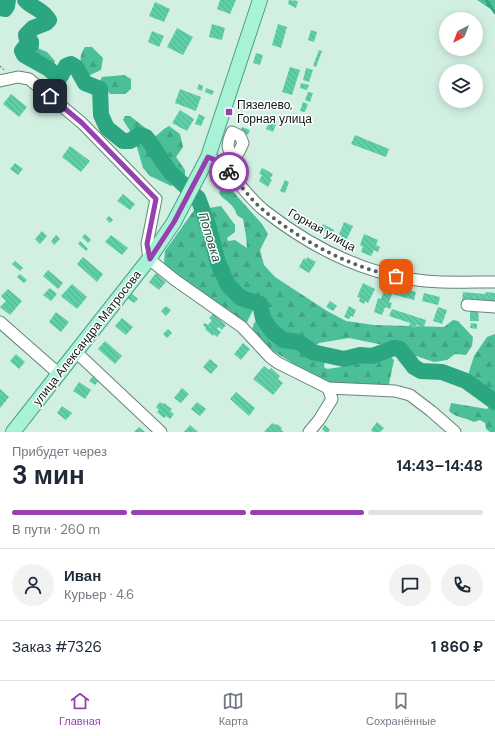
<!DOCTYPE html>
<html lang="ru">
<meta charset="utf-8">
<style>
:root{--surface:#fff;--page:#f2f2f3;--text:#1f2937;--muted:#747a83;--line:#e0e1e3;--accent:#9541b0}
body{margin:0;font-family:"DM Sans",sans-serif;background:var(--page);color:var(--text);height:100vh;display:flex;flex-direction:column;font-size:15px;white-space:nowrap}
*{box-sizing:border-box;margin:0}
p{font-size:13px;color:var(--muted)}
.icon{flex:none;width:22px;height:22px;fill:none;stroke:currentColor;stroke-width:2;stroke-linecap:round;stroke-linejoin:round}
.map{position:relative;height:432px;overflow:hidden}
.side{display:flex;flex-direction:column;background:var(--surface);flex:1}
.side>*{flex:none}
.needle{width:26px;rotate:222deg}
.buttons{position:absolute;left:439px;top:12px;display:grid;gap:8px}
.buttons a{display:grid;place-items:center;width:44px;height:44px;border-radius:50%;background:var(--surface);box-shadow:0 2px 10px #0003;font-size:20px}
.pin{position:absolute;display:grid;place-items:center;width:34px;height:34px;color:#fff;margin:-17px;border-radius:8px;box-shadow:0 2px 6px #0006}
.courier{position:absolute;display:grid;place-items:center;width:40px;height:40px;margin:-20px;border:3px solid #9541b0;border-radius:50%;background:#fff;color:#222;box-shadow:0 1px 5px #0007}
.head em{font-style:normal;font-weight:700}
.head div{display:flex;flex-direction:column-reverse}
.head{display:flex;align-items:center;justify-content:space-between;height:68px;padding:0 12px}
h1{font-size:26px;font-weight:700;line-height:30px}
.bar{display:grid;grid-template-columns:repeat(4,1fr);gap:6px 4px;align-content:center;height:48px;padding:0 12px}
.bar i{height:5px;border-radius:3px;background:var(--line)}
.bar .active{background:var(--accent)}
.bar p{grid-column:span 4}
.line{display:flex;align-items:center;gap:10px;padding:0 12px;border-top:1px solid var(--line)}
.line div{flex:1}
.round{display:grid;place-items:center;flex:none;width:42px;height:42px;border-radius:21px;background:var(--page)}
.dock{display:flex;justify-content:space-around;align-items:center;height:56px;border-top:1px solid var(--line);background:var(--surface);font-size:11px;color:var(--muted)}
.dock a{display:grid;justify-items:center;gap:2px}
.dock .active{color:var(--accent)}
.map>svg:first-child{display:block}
.forest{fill:url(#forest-firs)}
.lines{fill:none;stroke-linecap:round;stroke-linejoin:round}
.stream{stroke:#2ca680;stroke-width:2.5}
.river{stroke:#2ca680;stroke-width:16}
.building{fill:url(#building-back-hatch)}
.minor-casing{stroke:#688478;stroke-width:13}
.major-casing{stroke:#4ca182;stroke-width:16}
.path{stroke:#7f968c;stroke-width:1.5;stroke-dasharray:2 2;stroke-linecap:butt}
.minor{stroke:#fff;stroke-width:11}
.major{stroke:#a8f3d8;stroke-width:14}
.done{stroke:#52645c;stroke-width:4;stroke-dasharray:0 7.2}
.route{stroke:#9541b0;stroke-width:5}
.poi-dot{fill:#9541b0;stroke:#fff;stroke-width:1.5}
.labels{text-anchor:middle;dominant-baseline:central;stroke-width:3;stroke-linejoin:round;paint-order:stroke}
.poi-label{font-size:12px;fill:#0d1814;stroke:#fff;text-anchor:start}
.street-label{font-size:12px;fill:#0d1814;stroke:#fff}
.water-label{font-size:13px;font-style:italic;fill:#265645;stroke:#fff}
</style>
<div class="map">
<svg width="495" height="432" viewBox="0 0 495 432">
<defs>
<pattern id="forest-firs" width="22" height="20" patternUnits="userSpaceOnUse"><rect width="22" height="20" fill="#4bbf97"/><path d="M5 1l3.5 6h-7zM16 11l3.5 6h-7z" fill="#40a381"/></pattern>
<pattern id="building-back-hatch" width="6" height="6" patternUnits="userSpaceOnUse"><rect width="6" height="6" fill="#5ed0a8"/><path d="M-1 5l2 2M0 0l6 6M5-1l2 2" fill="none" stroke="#50b290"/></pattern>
</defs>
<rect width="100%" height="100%" fill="#d1f0e2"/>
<g class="forest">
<polygon points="477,0 495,0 495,12"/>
<polygon points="33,46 47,52 55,61 53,67 46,72 35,66 27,55 29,50"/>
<path d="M85,47H92L103,58L101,70L88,76C81,65 77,59 85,47Z"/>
<polygon points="124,75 131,79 131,89 125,94 110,94 100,81 102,77"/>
<polygon points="125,116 130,116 156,136 164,129 169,126 180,134 183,147 176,157 185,170 185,178 171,186 150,176 143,168 134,137 123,120"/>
<path d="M228,186L262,224L268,234L260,250L264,265L275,277L327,311L346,321L374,325L444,327L453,320L458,321L473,337L472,346L466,355L455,354L447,360L434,362L383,345L349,338L319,343L313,349L314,354L325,360L324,367L327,369L348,366L356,360L388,354L394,360L389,384L382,388L329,384L304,373L291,362L268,348L252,330L254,323L258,320L265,319L267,315L260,302L240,293L236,294L235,299C242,306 248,302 254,308L246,324L180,282L164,263L165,251L197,206L205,204L209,208L221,206L235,225V232L227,238L228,241L235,240L247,248L246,236L243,219C234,214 238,213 233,207C229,201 222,199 219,193L221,187Z"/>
<path d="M495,334V432H490L486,429L485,423L480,420L474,422C465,417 456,418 449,411L451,403L487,409L491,404L474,395L468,375L474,356L487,337Z"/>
</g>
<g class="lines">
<polyline class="stream" points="486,0 495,13"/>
<g class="river">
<path d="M25,0C33,9 42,8 49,20L46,23L33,28L26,35L27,40L31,42V45L24,48L22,51L24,55L49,69L58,77L61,76L66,66L71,64L76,67L85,83L100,89L101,115L107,128L123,141H130L139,135L146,137L170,172L198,198L209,228L218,263L228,285L241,298L260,304L263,318L271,330L283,340L299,342L312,352L344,359L360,355L372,356L394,348L400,349L414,367L421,371L442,372L466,381L495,402"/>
<polyline points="0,8 5,9 7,6 8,0"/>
</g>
</g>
<g class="building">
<polygon points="220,0 236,0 230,14 217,9"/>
<polygon points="289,0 298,1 296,8 288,4"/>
<polygon points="155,2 170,9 164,22 149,16"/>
<polygon points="212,24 225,28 222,40 209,37"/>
<polygon points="278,24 287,27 281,48 272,45"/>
<polygon points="177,28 193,37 183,55 167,47"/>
<polygon points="311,30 317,32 314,42 308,40"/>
<polygon points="152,31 164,36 159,47 148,42"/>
<polygon points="319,50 322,51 316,67 313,66"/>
<polygon points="256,53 263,55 260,65 253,63"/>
<polygon points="290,67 300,70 292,95 282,92"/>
<polygon points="306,68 313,70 309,82 303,80"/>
<polygon points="301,83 309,85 307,90 300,88"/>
<polygon points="199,84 203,86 202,91 197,89"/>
<polygon points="206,88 214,91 212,95 205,92"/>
<polygon points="180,89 201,97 196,111 175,103"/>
<polygon points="308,92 313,93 310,102 305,100"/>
<polygon points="11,94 27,107 19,117 3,104"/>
<polygon points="303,102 308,104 305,112 300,111"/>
<polygon points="180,110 194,119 187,131 172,123"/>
<polygon points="199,114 205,117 201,126 195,124"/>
<polygon points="270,120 277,122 273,132 266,129"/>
<polygon points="242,127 250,130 248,135 246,134 245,136 240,131"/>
<polygon points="355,135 389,149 386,157 351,144"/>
<polygon points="70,146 90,161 81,172 62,157"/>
<polygon points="15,163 23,169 18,175 10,169"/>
<polygon points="262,168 273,174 270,179 272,180 268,187 259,181 262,175 259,174"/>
<polygon points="285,180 289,182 285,193 280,191"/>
<polygon points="123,194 135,204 130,210 117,201"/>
<polygon points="109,216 113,220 110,223 106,219"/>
<polygon points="344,222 353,226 346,241 344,240 342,244 336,242"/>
<polygon points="323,224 334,230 332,235 320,229"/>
<polygon points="42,231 47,236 40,244 35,239"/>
<polygon points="85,234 91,240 88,243 82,237"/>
<polygon points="364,234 378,240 376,245 380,247 378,252 374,250 371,256 361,252 363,247 360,245"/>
<polygon points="56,235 60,239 54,245 51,241"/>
<polygon points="111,235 128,248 122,255 105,242"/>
<polygon points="80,241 88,249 86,251 78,244"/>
<polygon points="83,257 103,274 97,282 77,264"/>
<polygon points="307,257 316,262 309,273 299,267 304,258 306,260"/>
<polygon points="15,261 23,268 20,271 12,264"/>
<polygon points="48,270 63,283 58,289 43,276"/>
<polygon points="156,273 166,282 159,290 149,282"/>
<polygon points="20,274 27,280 24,283 17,277"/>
<polygon points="363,283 375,289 368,303 365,301 364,304 359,301 360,298 357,297"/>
<polygon points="72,284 87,297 77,309 61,296"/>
<polygon points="386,284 416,292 414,300 392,294 389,302 392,303 390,309 385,307 382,315 374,312 378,298 381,299"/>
<polygon points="50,288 57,294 51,301 43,295"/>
<polygon points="8,289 22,301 10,315 0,307 6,301 1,296"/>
<polygon points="463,292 485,294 486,292 495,293 495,301 485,301 485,302 462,301"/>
<polygon points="131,293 138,299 134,303 127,298"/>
<polygon points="424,293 440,297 438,305 422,301"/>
<polygon points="330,301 337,306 333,311 326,307"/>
<polygon points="166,306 171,310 166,316 161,311"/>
<polygon points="349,306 356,310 353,317 351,316 349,319 344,317"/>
<polygon points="438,307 447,310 442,324 433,321"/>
<polygon points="392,309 426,320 424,327 416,325 415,328 409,326 410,323 389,316"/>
<polygon points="470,310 478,310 479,321 470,321"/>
<polygon points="56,312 69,322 61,332 49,322"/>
<polygon points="213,314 226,325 222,330 219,327 217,329 221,332 217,337 214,334 213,336 205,329 206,328 203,325 205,323 208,325 212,320 209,318"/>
<polygon points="122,318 133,327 126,335 115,326"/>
<polygon points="471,323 477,324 477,329 470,328"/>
<polygon points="168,329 172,333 167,338 163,334"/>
<polygon points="105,341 122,356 115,364 98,349"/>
<polygon points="243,343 250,349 241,360 234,354"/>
<polygon points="16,354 25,362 19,369 10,361"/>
<polygon points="210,359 218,366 211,374 203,367"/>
<polygon points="264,366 269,370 271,368 280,376 278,379 283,383 273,395 253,379"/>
<polygon points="96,373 101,378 95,385 89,381"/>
<polygon points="79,382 91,390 85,399 73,391"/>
<polygon points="182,388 189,394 181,403 174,398"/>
<polygon points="0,389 9,397 0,408"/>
<polygon points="236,392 255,408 249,416 230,399"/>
<polygon points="160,402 163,404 164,403 172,409 170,411 174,414 170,419 166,416 164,418 157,412 159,410 156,407"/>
<polygon points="197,402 206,409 200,416 191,409"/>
<polygon points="62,406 72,413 66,420 57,413"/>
<polygon points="377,422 384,428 380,432 373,432 371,430"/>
<polygon points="272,423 276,425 277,424 282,428 281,430 284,432 264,432"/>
<polygon points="190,425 198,432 184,432"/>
<polygon points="325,425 330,430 328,432 325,432 322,429"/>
<polygon points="139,427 145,432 134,432"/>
</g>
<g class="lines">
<g class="minor-casing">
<g id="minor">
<polyline points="0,81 18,77 29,79 82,123 156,199 147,244 149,259 175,280 242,327 270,357 278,363 328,388 395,391 410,395 431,411 455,432"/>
<path d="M208,157C232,168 244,195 265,211C311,247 366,275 425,281C448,283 472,282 495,282"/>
<path d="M227,170C233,162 239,153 243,143L240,136L232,132C226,145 227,148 234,160"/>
<polyline points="467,305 495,307"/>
<polyline points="0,322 59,374"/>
<polyline points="76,352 161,432"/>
<polyline points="309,432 319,420 332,399 328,388"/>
</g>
</g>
<g class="major-casing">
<polyline id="major" points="13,432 149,259 174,222 208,157 260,0"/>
</g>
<polyline class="path" points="0,66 4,70"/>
<use href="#minor" class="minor"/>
<use href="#major" class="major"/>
</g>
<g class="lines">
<path class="done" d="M229,172C240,184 250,199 262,209C297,238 352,269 396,276"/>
<polyline class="route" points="50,96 82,123 156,199 147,244 150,259 174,222 208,157 215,160 229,172"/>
</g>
<rect class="poi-dot" x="225" y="108" width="8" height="8" rx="2"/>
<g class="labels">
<g class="poi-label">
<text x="237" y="105">Пязелево,<tspan x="237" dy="14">Горная улица</tspan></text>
</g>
<g class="street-label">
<text transform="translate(322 230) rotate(29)">Горная улица</text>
<text transform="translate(87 338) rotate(-52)">улица Александра Матросова</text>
</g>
<g class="water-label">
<text transform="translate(210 237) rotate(73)">Поповка</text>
</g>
</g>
</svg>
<div class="buttons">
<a><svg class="needle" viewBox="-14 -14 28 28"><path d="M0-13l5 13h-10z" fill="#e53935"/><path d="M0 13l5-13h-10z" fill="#747a83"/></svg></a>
<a><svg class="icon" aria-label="layers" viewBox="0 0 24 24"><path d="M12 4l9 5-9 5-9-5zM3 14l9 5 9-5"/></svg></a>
</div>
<div class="pin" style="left:396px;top:276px;background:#ea580c"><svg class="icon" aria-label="bag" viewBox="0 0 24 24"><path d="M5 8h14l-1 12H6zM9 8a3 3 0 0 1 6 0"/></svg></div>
<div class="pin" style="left:50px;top:96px;background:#1f2937"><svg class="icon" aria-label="home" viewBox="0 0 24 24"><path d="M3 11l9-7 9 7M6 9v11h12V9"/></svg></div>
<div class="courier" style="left:229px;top:172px"><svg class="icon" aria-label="bike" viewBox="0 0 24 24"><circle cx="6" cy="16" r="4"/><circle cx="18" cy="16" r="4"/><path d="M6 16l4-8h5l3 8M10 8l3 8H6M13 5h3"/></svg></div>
</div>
<section class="side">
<div class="head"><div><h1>3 мин</h1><p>Прибудет через</p></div><em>14:43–14:48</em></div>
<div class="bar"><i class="active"></i><i class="active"></i><i class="active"></i><i></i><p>В пути · 260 m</p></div>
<div class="line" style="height:72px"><a class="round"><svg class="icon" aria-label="person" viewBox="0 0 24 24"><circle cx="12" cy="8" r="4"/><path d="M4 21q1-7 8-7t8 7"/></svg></a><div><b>Иван</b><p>Курьер · 4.6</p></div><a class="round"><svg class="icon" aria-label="chat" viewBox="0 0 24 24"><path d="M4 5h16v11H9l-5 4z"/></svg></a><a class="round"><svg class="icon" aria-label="phone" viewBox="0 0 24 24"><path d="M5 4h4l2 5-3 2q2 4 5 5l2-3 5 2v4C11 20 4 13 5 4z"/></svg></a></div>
<div class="line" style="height:52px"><div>Заказ #7326</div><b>1 860 ₽</b></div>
</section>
<nav class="dock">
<a class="active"><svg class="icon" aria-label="home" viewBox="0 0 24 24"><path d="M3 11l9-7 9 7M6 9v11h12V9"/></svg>Главная</a>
<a><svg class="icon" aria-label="map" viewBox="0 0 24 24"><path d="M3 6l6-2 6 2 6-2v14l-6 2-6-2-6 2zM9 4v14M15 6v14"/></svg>Карта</a>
<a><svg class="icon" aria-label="saved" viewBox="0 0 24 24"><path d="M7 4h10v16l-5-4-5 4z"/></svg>Сохранённые</a>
</nav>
